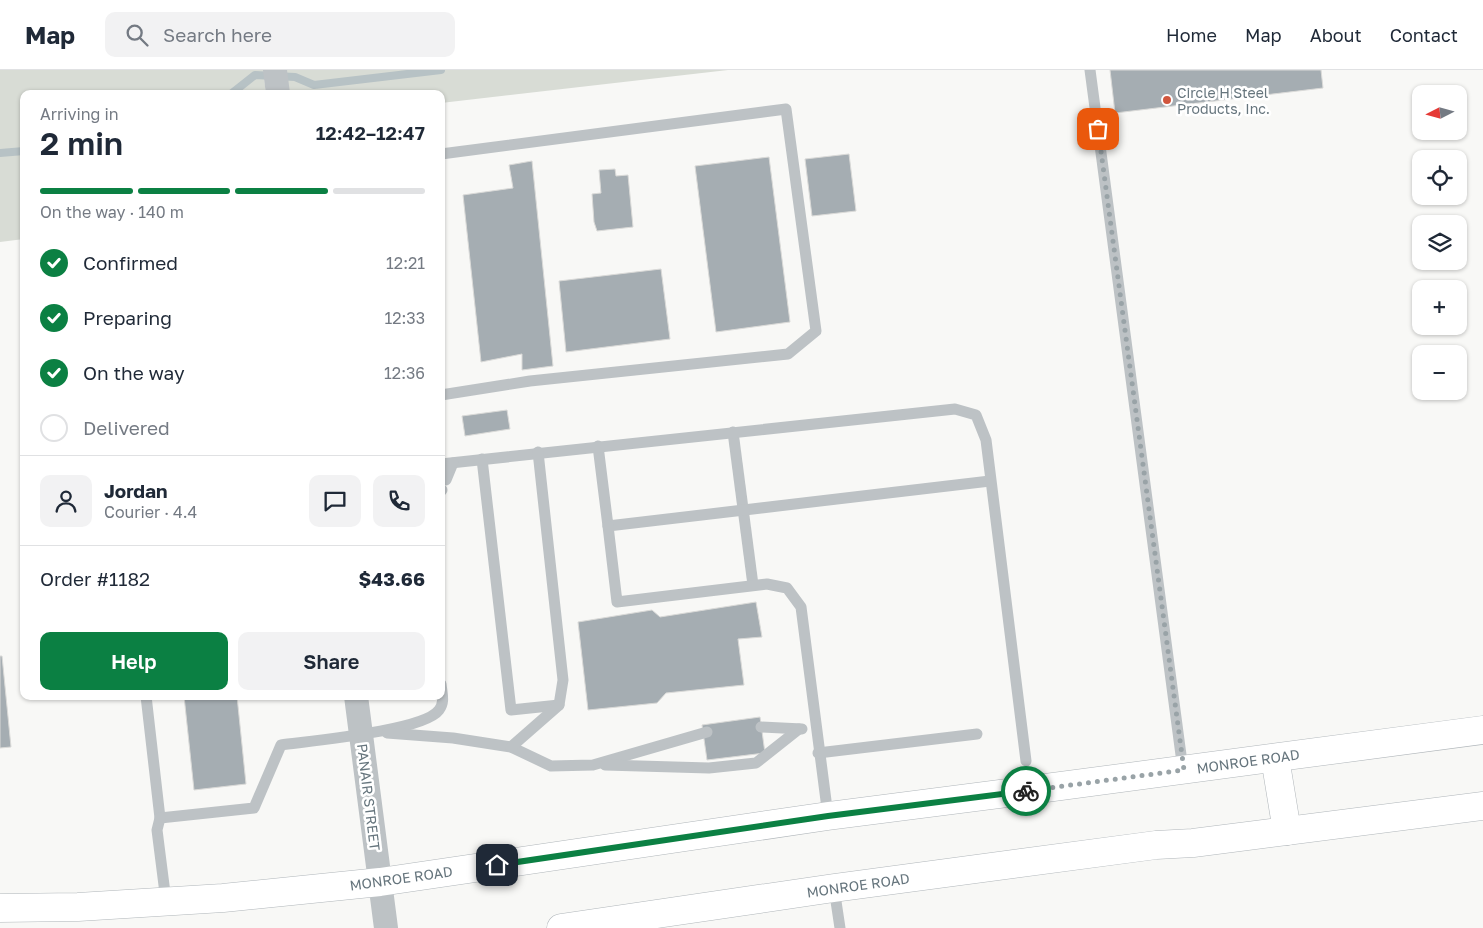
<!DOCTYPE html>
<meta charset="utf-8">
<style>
:root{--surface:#fff;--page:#f2f2f3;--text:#1f2937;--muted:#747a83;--line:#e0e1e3;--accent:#0b8043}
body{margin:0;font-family:"Golos Text",sans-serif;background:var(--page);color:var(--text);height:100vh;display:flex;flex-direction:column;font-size:19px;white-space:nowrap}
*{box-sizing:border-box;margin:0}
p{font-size:16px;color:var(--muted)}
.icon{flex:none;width:28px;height:28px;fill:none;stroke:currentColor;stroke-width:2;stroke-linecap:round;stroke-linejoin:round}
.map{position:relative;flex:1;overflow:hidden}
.sheet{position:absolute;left:20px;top:20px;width:425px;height:610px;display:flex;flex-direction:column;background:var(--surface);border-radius:10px;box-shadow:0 1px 4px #0004}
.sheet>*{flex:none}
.needle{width:32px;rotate:264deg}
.fabs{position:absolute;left:1412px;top:15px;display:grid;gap:10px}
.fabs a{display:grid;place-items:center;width:55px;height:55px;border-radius:10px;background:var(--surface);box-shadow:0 1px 4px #0004;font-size:25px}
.pin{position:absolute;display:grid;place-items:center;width:42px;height:42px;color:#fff;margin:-21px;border-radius:10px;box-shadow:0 2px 8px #0006}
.courier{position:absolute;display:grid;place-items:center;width:50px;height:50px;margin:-25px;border:4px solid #0b8043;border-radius:50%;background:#fff;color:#222;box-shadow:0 1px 6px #0007}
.head em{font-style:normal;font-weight:600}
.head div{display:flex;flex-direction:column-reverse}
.head{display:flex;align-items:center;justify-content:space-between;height:85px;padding:0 20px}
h1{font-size:32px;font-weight:600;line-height:38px}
.bar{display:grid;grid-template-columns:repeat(4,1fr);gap:8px 5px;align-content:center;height:60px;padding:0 20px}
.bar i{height:6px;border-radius:4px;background:var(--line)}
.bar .on{background:var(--accent)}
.bar p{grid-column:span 4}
.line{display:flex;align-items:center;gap:12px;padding:0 20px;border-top:1px solid var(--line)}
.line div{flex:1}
.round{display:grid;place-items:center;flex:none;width:52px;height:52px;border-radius:10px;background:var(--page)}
ol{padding:0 20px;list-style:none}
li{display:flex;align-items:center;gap:15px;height:55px}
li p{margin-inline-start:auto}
li .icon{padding:5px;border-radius:50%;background:var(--accent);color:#fff;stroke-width:4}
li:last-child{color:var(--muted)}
li i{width:28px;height:28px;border:2px solid var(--line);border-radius:50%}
.button{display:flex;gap:10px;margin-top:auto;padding:10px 20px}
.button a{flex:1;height:58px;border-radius:10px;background:var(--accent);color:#fff;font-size:20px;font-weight:600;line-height:58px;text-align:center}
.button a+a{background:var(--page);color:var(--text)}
header{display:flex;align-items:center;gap:30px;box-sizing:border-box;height:70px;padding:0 25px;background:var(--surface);border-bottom:1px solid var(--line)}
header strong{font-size:24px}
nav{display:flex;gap:28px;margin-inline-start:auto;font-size:18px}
.search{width:350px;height:45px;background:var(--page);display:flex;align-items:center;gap:12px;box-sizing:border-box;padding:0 18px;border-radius:10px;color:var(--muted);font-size:19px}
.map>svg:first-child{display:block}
.green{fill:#d8dcd5}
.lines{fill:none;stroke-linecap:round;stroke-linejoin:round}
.stream{stroke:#b7c2c5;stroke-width:8}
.building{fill:#a5adb2;stroke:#dadad8}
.secondary-casing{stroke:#b0b6ba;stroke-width:29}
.lane{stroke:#bdc2c5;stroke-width:11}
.street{stroke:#bdc2c5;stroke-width:24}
.secondary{stroke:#fff;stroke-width:28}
.done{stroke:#99a3a7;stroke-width:5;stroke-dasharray:0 9}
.route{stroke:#0b8043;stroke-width:6}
.poi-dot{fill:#d1563d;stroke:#fff;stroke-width:2}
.labels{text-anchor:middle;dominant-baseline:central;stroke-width:5;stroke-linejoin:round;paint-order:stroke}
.poi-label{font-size:14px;fill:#66757d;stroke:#fff;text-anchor:start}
.street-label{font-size:14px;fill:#66757d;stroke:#fff}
</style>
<header>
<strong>Map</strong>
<div class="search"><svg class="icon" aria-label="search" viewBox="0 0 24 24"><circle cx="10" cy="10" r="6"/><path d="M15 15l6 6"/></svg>Search here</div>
<nav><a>Home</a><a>Map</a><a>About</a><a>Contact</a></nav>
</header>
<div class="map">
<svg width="1483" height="858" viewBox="0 0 1483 858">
<rect width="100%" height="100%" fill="#f8f8f6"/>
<g class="green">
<polygon points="0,0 263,0 266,24 24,24 24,169 0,172"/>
<polygon points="287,0 728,0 441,33 441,24 289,24"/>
</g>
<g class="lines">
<g class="stream">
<polyline points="231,24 255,5 295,7 314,15 441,0"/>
<polyline points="0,83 24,81"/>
</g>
</g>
<g class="building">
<polygon points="1110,0 1321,0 1323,18 1115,43"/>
<polygon points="849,84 856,141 812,146 805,89"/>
<polygon points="769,87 790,252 716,262 695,96"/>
<polygon points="532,91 553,296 522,300 522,284 481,292 463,125 513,118 509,95"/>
<polygon points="615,99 616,106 628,105 633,157 597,161 594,152 592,124 601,123 599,100"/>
<polygon points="661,199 670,269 566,282 559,211"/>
<polygon points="507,340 510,359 465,366 462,346"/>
<polygon points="756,532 762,567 738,569 744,615 666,623 657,633 588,640 578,552 652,540 660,547"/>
<polygon points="0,586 2,586 11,677 0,678"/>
<polygon points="184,626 237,626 246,714 194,720"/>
<polygon points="760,647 765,683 707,690 702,655"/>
</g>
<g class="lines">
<g class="secondary-casing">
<g id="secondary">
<polyline points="1275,688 1287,761"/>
<polyline points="0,838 78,837 223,828 380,812 828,746 1023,721 1483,660"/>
<polyline points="561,858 834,818 1156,775 1193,773 1483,736"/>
</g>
</g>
<g class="lane">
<polyline points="1090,0 1183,700"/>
<polyline points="441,84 786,39 816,261 788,284 530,311 441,325"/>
<polyline points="733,362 753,515"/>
<polyline points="598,376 608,456 990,411"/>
<polyline points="482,389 511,640 559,635"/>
<polyline points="441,394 955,339 976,345 986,370 1026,691"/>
<polyline points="446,410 453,393"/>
<polyline points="441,421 442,420"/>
<polyline points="608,456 617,532 767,514 787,518 801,537 828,746"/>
<path d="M146,626L160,748L254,738L281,675C310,671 424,661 439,640C445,632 442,624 441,614"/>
<polyline points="761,657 802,659"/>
<polyline points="387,663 453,668 511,677 551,696 593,695 707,662"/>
<polyline points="511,677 559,635 563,610 538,382"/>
<polyline points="818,683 977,664"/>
<polyline points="605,695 709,698 756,693 799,659"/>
<polyline points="160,748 157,760 166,831"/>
<polyline points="834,818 840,858"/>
</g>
<g class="street">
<polyline points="275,0 278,24"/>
<polyline points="356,626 386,858"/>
</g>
<use href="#secondary" class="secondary"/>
</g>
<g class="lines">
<polyline class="done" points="1026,721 1184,700 1098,59"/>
<polyline class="route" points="497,795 828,746 1026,721"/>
</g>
<circle class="poi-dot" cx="1167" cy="30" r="5"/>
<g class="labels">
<g class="poi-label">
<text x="1177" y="22">Circle H Steel<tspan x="1177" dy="16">Products, Inc.</tspan></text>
</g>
<g class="street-label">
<text transform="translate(1248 691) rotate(-8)">MONROE ROAD</text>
<text transform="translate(369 727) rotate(83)">PANAIR STREET</text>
<text transform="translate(401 808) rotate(-8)">MONROE ROAD</text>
<text transform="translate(858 815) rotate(-8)">MONROE ROAD</text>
</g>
</g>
</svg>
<div class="fabs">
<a><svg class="needle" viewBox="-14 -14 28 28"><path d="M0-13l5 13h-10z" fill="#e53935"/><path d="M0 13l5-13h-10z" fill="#747a83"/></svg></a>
<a><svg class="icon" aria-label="locate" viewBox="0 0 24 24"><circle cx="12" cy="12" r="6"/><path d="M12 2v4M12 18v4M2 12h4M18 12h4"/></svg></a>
<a><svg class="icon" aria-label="layers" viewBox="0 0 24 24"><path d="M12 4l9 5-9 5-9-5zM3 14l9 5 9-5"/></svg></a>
<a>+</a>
<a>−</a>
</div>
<div class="pin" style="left:1098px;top:59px;background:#ea580c"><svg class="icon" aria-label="bag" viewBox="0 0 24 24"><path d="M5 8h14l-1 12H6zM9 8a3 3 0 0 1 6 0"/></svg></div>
<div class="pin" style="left:497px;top:795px;background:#1f2937"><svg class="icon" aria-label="home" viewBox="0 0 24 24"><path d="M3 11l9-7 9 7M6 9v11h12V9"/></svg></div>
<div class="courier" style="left:1026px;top:721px"><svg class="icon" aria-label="bike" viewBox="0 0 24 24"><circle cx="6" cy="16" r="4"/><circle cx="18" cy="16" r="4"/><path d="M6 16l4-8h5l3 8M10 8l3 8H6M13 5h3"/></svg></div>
<section class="sheet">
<div class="head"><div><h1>2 min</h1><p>Arriving in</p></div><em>12:42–12:47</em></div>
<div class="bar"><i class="on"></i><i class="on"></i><i class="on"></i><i></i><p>On the way · 140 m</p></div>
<ol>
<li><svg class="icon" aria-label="check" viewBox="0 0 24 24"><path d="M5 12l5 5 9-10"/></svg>Confirmed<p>12:21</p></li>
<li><svg class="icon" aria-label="check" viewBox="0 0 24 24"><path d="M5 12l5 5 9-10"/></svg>Preparing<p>12:33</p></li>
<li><svg class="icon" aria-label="check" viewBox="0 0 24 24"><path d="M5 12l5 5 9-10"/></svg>On the way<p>12:36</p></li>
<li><i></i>Delivered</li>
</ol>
<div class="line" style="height:90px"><a class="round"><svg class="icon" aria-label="person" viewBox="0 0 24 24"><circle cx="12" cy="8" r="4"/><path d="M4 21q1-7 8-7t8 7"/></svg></a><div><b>Jordan</b><p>Courier · 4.4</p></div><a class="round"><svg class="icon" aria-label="chat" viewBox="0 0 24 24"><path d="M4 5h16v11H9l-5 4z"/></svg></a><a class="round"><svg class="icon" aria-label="phone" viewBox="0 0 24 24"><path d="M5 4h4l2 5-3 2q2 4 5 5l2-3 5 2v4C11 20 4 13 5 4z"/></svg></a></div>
<div class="line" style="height:65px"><div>Order #1182</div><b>$43.66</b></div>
<div class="button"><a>Help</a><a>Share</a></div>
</section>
</div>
